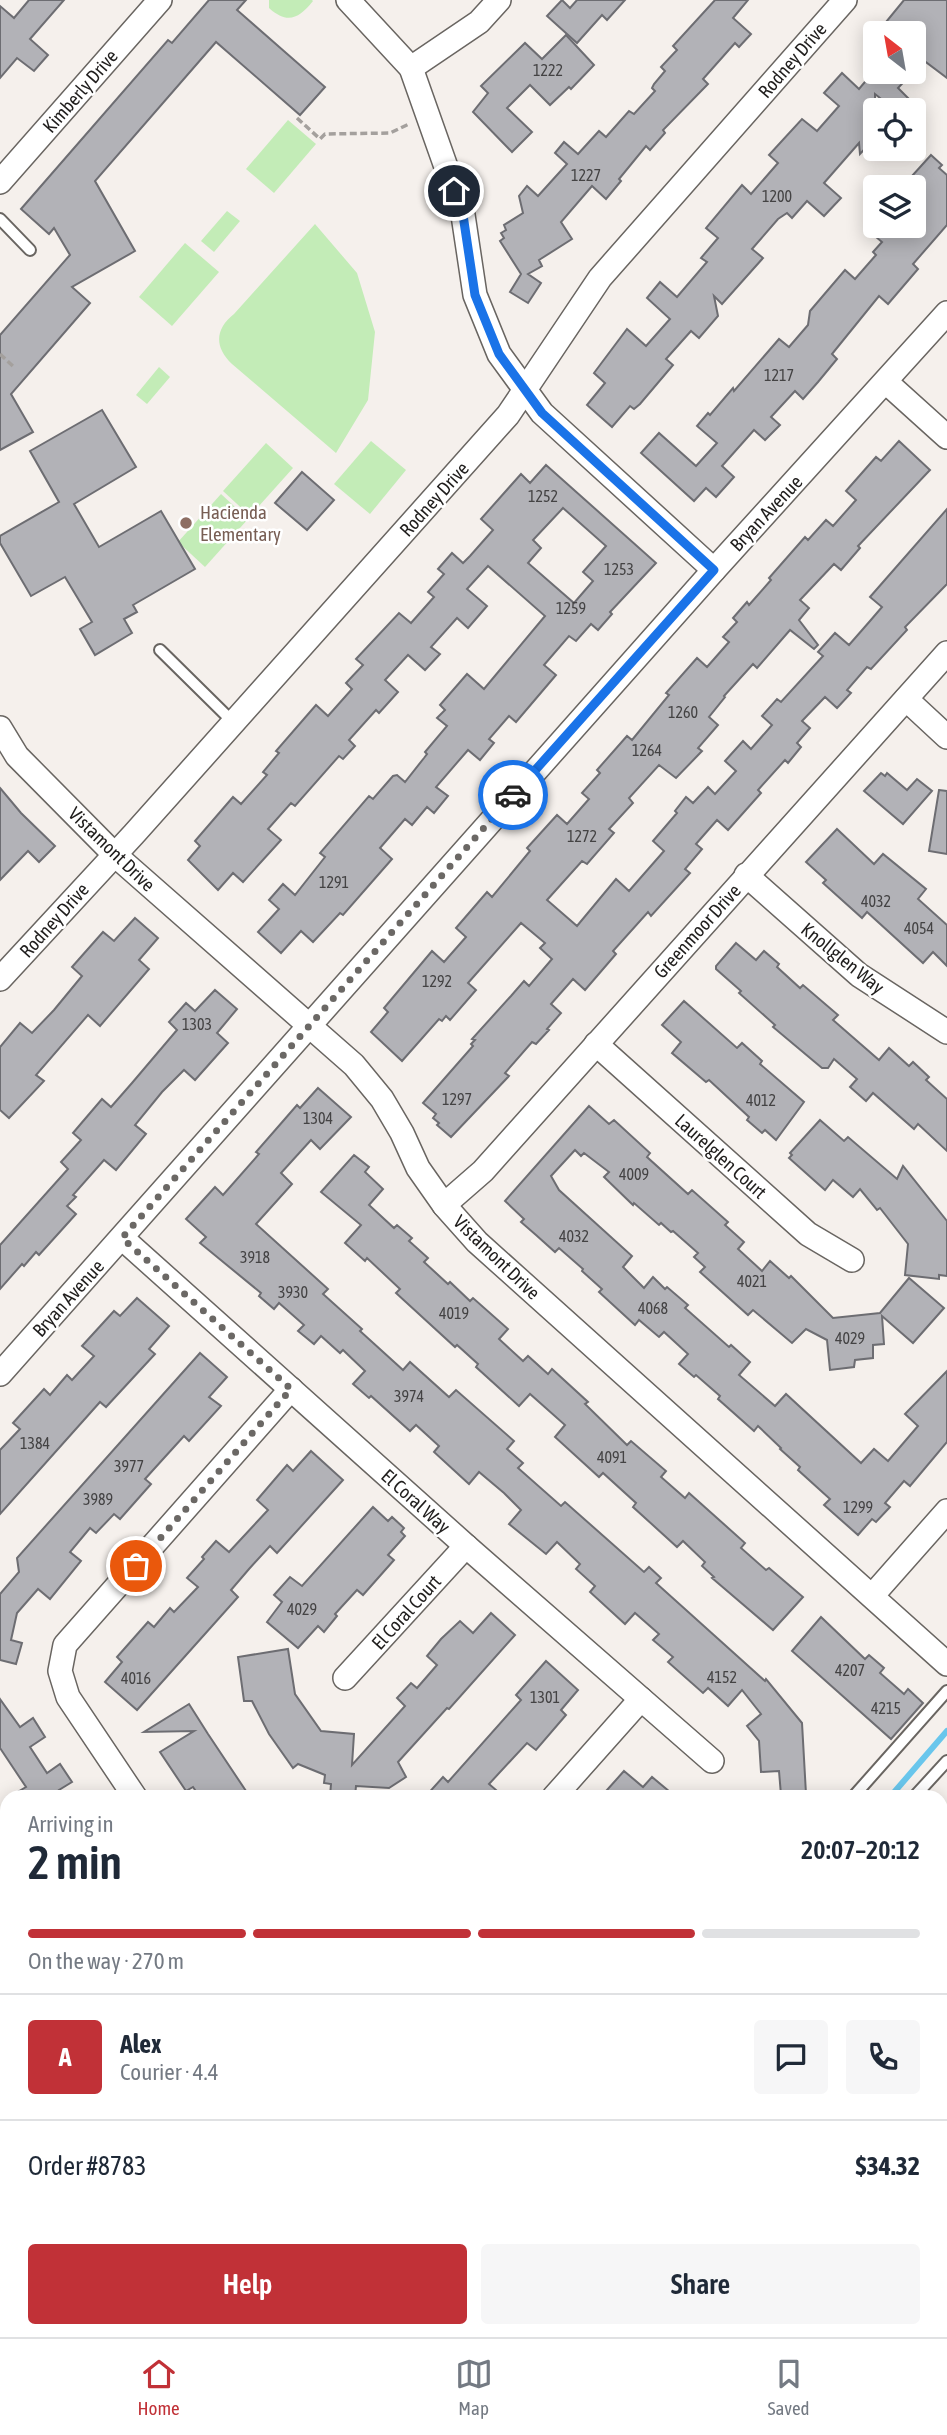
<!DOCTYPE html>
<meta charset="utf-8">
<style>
:root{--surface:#fff;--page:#f6f6f7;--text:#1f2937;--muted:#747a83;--line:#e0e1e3;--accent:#c13137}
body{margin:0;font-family:"Asap Condensed",sans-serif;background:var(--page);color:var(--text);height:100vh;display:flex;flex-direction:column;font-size:26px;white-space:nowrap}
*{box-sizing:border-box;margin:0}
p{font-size:23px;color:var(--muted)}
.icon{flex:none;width:38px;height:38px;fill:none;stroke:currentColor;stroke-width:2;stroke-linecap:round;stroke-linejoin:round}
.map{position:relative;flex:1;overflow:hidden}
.sheet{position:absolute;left:0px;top:1790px;width:948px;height:548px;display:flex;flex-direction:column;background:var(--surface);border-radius:21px 21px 0 0;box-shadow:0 4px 18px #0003}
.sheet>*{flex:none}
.needle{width:46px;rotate:329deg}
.tools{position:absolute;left:863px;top:21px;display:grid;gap:14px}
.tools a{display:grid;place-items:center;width:63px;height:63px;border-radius:7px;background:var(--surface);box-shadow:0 4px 18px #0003;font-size:35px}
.pin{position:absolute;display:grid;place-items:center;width:60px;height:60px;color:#fff;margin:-30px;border:4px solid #fff;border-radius:50%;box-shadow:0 2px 7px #0007}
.courier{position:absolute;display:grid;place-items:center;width:70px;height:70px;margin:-35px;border:5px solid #1a73e8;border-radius:50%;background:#fff;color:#222;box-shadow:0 2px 9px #0007}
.summary em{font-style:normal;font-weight:600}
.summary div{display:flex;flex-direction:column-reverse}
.summary{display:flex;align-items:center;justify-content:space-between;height:119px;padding:0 28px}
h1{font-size:46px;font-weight:600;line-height:52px}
.bar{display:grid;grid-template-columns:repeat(4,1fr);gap:10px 7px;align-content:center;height:84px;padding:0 28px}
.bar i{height:9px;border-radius:5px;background:var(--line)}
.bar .selected{background:var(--accent)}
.bar p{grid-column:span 4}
.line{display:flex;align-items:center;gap:18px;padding:0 28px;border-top:2px solid var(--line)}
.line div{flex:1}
.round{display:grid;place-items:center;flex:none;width:74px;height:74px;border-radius:7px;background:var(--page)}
.primary-button{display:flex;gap:14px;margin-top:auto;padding:14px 28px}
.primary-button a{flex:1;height:80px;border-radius:7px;background:var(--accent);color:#fff;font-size:28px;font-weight:600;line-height:80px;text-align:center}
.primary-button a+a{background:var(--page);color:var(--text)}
.tab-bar{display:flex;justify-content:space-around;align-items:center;height:98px;border-top:2px solid var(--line);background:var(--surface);font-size:19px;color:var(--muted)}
.tab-bar a{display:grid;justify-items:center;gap:4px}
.tab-bar .selected{color:var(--accent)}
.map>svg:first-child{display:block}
.green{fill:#c3ecb7}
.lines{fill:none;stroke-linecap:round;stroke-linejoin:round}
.stream{stroke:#69c6ec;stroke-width:6}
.building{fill:#b2b2b7;stroke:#6d6d72;stroke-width:2;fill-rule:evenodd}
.service-casing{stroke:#696561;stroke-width:14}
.minor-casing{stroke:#696561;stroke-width:26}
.tertiary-casing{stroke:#696561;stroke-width:32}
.path{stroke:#a4a09d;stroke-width:3.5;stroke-dasharray:7 3.5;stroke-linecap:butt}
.service{stroke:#fff;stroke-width:10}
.minor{stroke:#fff;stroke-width:23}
.tertiary{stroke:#fff;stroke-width:28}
.done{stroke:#6b6865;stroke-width:7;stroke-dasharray:0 12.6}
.route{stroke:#1a73e8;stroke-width:9}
.education-dot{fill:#8d6e63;stroke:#fff;stroke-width:2.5}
.labels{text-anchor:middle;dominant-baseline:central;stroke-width:5;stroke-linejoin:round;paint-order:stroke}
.number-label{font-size:16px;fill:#444344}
.street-label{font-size:19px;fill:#201e1d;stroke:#fff}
.education-label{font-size:19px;fill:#785e54;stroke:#fff;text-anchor:start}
</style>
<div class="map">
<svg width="947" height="2337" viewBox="0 0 947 2337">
<rect width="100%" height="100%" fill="#f5f0ec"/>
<g class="green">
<path d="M269,0H312L313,1C299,18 288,25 269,8Z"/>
<polygon points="288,120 316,144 274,193 246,169"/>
<polygon points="227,211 240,221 214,252 201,241"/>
<path d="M315,224L357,273L375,332L368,400L336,453L232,364C214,347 215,329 234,314Z"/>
<polygon points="185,243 219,272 172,326 139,297"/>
<polygon points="159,367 170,377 147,404 136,395"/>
<polygon points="371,441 406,470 370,514 334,484"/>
<polygon points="266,443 293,468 250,516 223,491"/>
<polygon points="221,494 248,519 205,567 178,542"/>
</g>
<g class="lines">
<g class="stream">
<polyline points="890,1797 947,1731"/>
<polyline points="441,2337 446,2331"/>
</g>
</g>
<g class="building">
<polygon points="29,0 64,0 30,39 48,55 34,71 17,58 0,78 0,6 14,18"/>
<polygon points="209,0 246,0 237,10 325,87 300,115 216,42 95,181 135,251 72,287 90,303 11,394 33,432 0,450 0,335 70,255 54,228 49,234 21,209 168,40 172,43"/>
<polygon points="562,0 570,8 577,0 625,0 607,20 602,15 577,43 547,16"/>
<polygon points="715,0 748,0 733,18 751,34 739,47 735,43 703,79 708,84 663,130 665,133 650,150 646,146 619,179 621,181 606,199 592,186 561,222 572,239 539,260 542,266 528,274 541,283 528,303 510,292 521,274 500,241 504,238 501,233 506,230 504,225 523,213 519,196 527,186 538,196 567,164 555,153 564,142 578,154 599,131 606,137 629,111 634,114 655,91 652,88 654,84 665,71 661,67 677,50 673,46"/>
<polygon points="904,0 947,0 947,78 923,60 914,71 914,33 877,33"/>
<polygon points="566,35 594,65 571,89 569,87 550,105 530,85 507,108 532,132 512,152 473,112 488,93 481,86 525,43 542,59"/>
<polygon points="875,70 875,72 913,72 898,88 912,102 904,110 895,110 875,94 875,138 860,154 859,143 824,183 841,198 824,216 807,201 792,218 787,213 778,219 752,249 763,258 722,304 714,296 718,316 699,338 691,331 666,359 673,365 640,404 634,409 630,406 612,427 587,405 605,383 594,373 627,329 646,346 670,319 647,298 660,282 677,297 707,262 701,258 718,238 706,228 742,185 751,194 778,163 769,155 802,119 817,131 839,106 824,93 842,73 859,89"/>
<polygon points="931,155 942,165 939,168 947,175 947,225 913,264 918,269 888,304 879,296 832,354 837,359 818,382 803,399 795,391 771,417 780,425 765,440 754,430 722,466 734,477 716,497 706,488 694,501 641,453 659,433 696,466 717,443 697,426 708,413 710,415 733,388 734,391 779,339 789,347 808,325 810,311 845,270 855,279 876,255 873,252 882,242 876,237 886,226 914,226 914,187 902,187"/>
<polygon points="102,410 136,467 74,504 99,547 161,511 195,569 133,605 137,612 124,619 132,633 95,655 80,629 92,622 65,577 31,596 0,543 0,536 59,502 30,451"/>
<polygon points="899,441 930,470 858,546 860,548 841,570 834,564 800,600 809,608 799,620 818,645 814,649 790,630 757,668 753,664 724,696 725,697 709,717 718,725 698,748 702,751 676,778 659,765 629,798 633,803 609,829 614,833 587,864 582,861 547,900 577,926 616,879 629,891 664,851 653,841 677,813 675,811 686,797 693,803 708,787 715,794 736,771 725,761 743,741 751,749 772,725 762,716 777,699 781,702 823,656 818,652 835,633 849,645 870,621 882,607 870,597 947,509 947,584 905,627 907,630 871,669 867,667 847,690 851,693 837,708 825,697 802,721 810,728 797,743 801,747 788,763 785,760 758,790 761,793 728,830 717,820 696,844 702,849 685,869 690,873 651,916 648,912 613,951 616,954 585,990 573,979 551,1004 561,1013 547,1029 549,1030 536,1044 532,1042 505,1073 509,1076 451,1137 437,1125 439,1123 433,1118 436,1114 423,1103 473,1046 471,1044 475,1040 472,1039 511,996 524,981 529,986 552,959 540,948 545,943 521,923 468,983 476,990 450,1020 446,1016 442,1021 439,1019 402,1061 371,1032 388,1012 384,1008 432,951 444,962 466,937 456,928 487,892 492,897 530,851 527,848 557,815 567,824 589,799 582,793 600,773 597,770 627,736 632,740 669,695 666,693 697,658 707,667 729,642 723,637 737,622 733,618 747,602 749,605 771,580 769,578 805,537 808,540 826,520 833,526 856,500 846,491 876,457 881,461"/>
<path d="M546,465L656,563L610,612L612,614L598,630L591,624L576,641L569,636L544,665L556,675L516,722L509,716L489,739L494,743L480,760L468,750L436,787L448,796L434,813L427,807L412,825L405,819L380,848L392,859L343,915L340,913L313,942L301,931L281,953L258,932L279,909L269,900L283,884L295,895L325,857L320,853L369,796L373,799L393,776L397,775L405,782L424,758L427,754L425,752L447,726L437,718L445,710L440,705L467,674L484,689L545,616L488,566L467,589L487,606L468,628L457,618L431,647L440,654L425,670L408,655L385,680L398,692L379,713L376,710L349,740L355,746L343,759L339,756L295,806L291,803L268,829L281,840L243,882L233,873L218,890L188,860L200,846L195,841L233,797L241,804L267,775L263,772L279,753L276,751L316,705L328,716L352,689L346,683L363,665L356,659L399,613L411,623L434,597L428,592L444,574L438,569L452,553L463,563L470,556L493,530L481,519L521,474L530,483ZM563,508L606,546L583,572L593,581L574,603L528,563L541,548L533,540Z"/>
<polygon points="302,472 334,500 307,530 275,503"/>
<polygon points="881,773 885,776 887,773 907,790 917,779 932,791 903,824 864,791"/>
<polygon points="0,788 21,813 55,846 39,862 28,851 0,880"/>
<polygon points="939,790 947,791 947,854 929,851"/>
<polygon points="837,829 874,864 883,854 926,889 918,899 947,925 947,966 933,952 923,963 867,912 862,918 823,883 826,880 806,862"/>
<polygon points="135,918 158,938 139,960 149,969 100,1026 88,1015 36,1075 44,1081 9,1118 0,1110 0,1047 20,1023 32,1033 54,1010 82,976 72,967 103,932 114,941"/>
<polygon points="736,943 756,960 764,951 779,964 777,967 800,988 803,985 838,1015 833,1020 879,1060 889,1048 909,1066 913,1062 929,1077 926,1080 947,1099 947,1151 918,1124 914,1129 873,1093 866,1101 850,1087 857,1079 834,1059 828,1068 822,1068 773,1027 775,1025 739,993 741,991 716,969 716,966"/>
<polygon points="215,990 237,1009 217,1033 228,1043 195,1080 184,1070 162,1092 135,1125 146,1134 116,1170 104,1160 73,1195 76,1197 67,1206 76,1214 39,1255 36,1252 24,1266 22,1264 0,1289 0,1245 68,1169 61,1162 81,1140 73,1133 102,1099 111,1107 132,1083 177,1030 169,1022 186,1003 195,1011"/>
<polygon points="684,1001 737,1048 742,1043 762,1061 760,1064 804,1102 776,1140 765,1130 762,1133 747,1120 749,1117 709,1080 706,1082 672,1053 681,1042 662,1025"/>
<polygon points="318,1088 351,1117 320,1149 311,1140 281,1173 292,1184 256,1224 328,1289 323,1294 362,1329 360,1331 403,1370 410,1362 449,1397 456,1390 514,1441 507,1449 523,1463 518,1468 561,1506 565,1502 644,1572 649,1567 661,1578 656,1583 765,1681 766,1679 802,1723 806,1794 781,1795 779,1771 761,1772 759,1741 747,1726 761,1714 742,1690 728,1706 708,1688 703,1693 668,1662 673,1657 653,1640 659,1634 635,1613 625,1624 590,1592 595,1586 576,1569 580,1564 557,1542 546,1554 509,1524 521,1510 504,1493 479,1472 469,1484 434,1452 439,1446 416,1425 410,1431 371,1396 369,1398 353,1384 365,1371 343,1350 340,1353 321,1336 314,1344 298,1331 304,1325 279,1303 274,1309 259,1296 261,1293 200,1243 206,1237 186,1219 215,1187 223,1195 259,1154 256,1152 284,1120 297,1105 300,1108"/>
<polygon points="589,1106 609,1124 614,1120 650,1153 647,1157 688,1194 692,1190 728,1222 725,1225 744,1242 738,1249 762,1271 770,1261 789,1278 791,1276 833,1318 880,1313 909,1278 944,1308 913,1343 882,1316 884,1344 873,1345 873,1358 855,1360 854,1367 830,1370 827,1340 806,1329 792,1343 753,1310 748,1315 700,1272 705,1267 694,1257 698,1253 673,1231 671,1232 661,1223 659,1225 634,1203 633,1205 604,1177 609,1172 584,1153 581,1156 575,1150 551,1176 559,1190 632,1256 623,1267 644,1288 653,1277 665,1289 667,1287 688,1305 685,1308 729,1347 731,1345 750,1362 739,1375 775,1406 786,1394 861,1463 874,1449 888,1461 918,1426 905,1414 947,1371 947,1442 910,1486 904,1481 885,1503 890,1507 876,1522 872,1519 858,1535 824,1505 830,1499 798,1470 800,1467 780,1449 781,1448 758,1426 754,1431 718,1399 720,1396 696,1375 694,1377 679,1364 688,1354 664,1332 659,1337 639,1320 635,1325 599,1292 602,1289 582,1271 583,1269 559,1248 555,1252 536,1235 521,1222 524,1219 505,1201"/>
<polygon points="820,1120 844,1141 848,1137 897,1179 903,1166 947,1221 947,1276 939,1275 939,1279 905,1275 908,1244 880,1208 877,1210 860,1189 853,1197 833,1180 825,1190 789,1158 792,1155 790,1153"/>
<polygon points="354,1155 369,1167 365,1172 383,1189 369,1205 394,1228 397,1225 412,1238 409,1241 428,1258 424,1262 448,1284 450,1282 470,1301 473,1298 508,1329 499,1339 523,1361 528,1356 548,1374 552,1369 588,1402 585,1404 627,1445 631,1441 666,1471 661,1477 685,1498 689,1493 745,1543 741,1548 766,1570 769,1568 803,1597 773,1630 712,1578 714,1577 702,1566 705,1562 683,1541 677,1547 633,1507 636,1503 603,1473 599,1477 555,1437 565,1425 530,1394 519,1406 476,1367 478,1364 457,1345 455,1347 396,1293 400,1289 367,1258 365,1261 345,1243 361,1225 321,1192"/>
<polygon points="137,1298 169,1326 149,1349 155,1354 106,1407 100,1402 0,1514 0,1450 20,1429 13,1423 44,1389 50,1395 67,1375 72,1380 94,1356 82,1346 114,1311 120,1316"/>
<polygon points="200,1353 227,1377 209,1397 221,1406 189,1441 184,1436 164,1458 145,1479 151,1484 120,1519 114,1514 96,1533 90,1528 70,1552 81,1561 50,1599 38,1589 17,1613 11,1640 22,1643 16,1664 0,1660 0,1594 19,1572 17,1558"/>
<polygon points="311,1451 343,1480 277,1553 270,1546 249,1569 231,1590 238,1597 137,1710 105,1682 122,1662 117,1657 148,1622 154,1627 170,1608 174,1612 198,1587 187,1578 204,1559 202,1557 216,1541 229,1552 268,1510 257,1500 287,1465 293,1471"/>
<polygon points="373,1507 388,1521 392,1517 404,1528 401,1532 405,1536 388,1555 394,1560 363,1595 357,1590 335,1614 337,1616 324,1632 318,1626 298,1648 267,1622 282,1602 274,1595 290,1577 302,1586"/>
<polygon points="491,1613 515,1635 449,1709 447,1708 398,1762 406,1777 389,1788 356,1786 355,1797 330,1796 331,1784 324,1783 325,1775 298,1764 293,1768 269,1734 252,1701 244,1701 238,1657 288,1649 295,1694 321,1731 354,1734 352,1765 405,1706 397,1698 411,1683 417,1688 437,1665 427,1656 441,1639 460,1621 473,1633"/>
<polygon points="821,1617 865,1659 869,1655 884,1668 880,1673 904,1694 908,1689 923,1703 891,1739 792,1651"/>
<polygon points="546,1661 578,1690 561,1710 566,1715 536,1750 527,1743 489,1784 504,1797 425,1797 443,1777 448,1782 521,1700 516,1695"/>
<polygon points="0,1699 20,1727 33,1718 45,1737 30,1747 47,1773 60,1764 72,1782 59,1790 64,1797 9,1797 26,1787 0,1748"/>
<polygon points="189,1704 208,1734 250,1797 200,1797 193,1787 186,1791 160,1752 194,1731 144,1732"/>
<polygon points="624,1771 643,1787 652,1777 676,1797 614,1797 607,1790"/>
</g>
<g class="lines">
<g class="service-casing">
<g id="service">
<polyline points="0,219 30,250"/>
<polyline points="160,650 234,723"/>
<polyline points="853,1797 947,1691"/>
<polyline points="914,1797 947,1761"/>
<polyline points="403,2337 408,2331"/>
<polyline points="464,2337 468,2331"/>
</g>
</g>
<g class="minor-casing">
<g id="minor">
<polyline points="348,0 411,68 463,215 475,295 499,354 542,413 714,570"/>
<polyline points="411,68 479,22 499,0"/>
<polyline points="0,182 160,0"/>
<polyline points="886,382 947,437"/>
<polyline points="906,699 947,737"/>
<polyline points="0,728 17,756 115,855 354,1065 382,1099 402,1133 418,1168 444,1205 477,1242 947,1664"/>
<polyline points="746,875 859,975 947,1032"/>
<polyline points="0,979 134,834 508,415 600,278 845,0"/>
<polyline points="596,1044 808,1234 852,1260"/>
<polyline points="444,1205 483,1171 947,653"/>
<polyline points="122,1238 466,1546 712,1761"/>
<polyline points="0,1374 714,570 947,313"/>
<polyline points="872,1596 947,1511"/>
<polyline points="345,1678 466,1546"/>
<polyline points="135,1797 68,1697 60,1671 65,1645 291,1389"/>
<polyline points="554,1797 641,1699"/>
<polyline points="942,1952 947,1946"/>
<polyline points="942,1968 947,1973"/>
<polyline points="0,2250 7,2242"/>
<polyline points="241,2337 246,2331"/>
<polyline points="624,2337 629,2331"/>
</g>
</g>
<g class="tertiary-casing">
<g id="tertiary">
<polyline points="0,2036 7,2047"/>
<polyline points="288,2331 295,2337"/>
</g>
</g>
<g class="path">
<polyline points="297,118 320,139 325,134 390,133 409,124"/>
<polyline points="0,354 15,368"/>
</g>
<use href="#service" class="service"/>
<use href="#minor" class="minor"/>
<use href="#tertiary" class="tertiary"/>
</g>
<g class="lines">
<polyline class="done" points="136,1566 291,1389 122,1238 513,795"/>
<polyline class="route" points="454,191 463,215 475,295 499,354 542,413 714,570 513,795"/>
</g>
<circle class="education-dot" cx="186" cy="523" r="7"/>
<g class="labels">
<g class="number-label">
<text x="548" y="70">1222</text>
<text x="586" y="175">1227</text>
<text x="777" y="196">1200</text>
<text x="779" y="375">1217</text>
<text x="543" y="496">1252</text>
<text x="619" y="569">1253</text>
<text x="571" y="608">1259</text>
<text x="683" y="712">1260</text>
<text x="647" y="750">1264</text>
<text x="582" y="836">1272</text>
<text x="334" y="882">1291</text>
<text x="876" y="901">4032</text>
<text x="919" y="928">4054</text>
<text x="437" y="981">1292</text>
<text x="197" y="1024">1303</text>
<text x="457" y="1099">1297</text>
<text x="761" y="1100">4012</text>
<text x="318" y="1118">1304</text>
<text x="634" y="1174">4009</text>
<text x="574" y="1236">4032</text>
<text x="255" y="1257">3918</text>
<text x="752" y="1281">4021</text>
<text x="293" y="1292">3930</text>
<text x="653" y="1308">4068</text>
<text x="454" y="1313">4019</text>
<text x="850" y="1338">4029</text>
<text x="409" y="1396">3974</text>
<text x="35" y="1443">1384</text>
<text x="612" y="1457">4091</text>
<text x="129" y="1466">3977</text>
<text x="98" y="1499">3989</text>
<text x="858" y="1507">1299</text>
<text x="302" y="1609">4029</text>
<text x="850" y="1670">4207</text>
<text x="722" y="1677">4152</text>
<text x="136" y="1678">4016</text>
<text x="545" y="1697">1301</text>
<text x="886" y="1708">4215</text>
</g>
<g class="street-label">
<text transform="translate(792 60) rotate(-49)">Rodney Drive</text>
<text transform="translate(80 91) rotate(-49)">Kimberly Drive</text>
<text transform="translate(434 499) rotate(-48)">Rodney Drive</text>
<text transform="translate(766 513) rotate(-47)">Bryan Avenue</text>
<text transform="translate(112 849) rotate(44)">Vistamont Drive</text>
<text transform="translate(54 920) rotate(-48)">Rodney Drive</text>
<text transform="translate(697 931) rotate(-48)">Greenmoor Drive</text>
<text transform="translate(843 958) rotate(39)">Knollglen Way</text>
<text transform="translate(721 1156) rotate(42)">Laurelglen Court</text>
<text transform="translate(497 1257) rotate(44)">Vistamont Drive</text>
<text transform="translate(68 1298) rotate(-48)">Bryan Avenue</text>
<text transform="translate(416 1501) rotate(42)">El Coral Way</text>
<text transform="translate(406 1612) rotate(-48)">El Coral Court</text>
</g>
<g class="education-label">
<text x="200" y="512">Hacienda<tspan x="200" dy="22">Elementary</tspan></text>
</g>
</g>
</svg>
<div class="tools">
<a><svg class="needle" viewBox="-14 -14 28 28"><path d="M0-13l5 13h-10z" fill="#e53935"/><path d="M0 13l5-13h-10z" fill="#747a83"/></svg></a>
<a><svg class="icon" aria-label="locate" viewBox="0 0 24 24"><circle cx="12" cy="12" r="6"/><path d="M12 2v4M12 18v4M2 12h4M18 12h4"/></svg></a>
<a><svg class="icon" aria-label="layers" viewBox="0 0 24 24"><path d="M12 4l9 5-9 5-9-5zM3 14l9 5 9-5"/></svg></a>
</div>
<div class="pin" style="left:136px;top:1566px;background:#ea580c"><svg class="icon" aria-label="bag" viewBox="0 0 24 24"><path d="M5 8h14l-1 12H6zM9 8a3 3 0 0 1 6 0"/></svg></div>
<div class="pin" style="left:454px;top:191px;background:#1f2937"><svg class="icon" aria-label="home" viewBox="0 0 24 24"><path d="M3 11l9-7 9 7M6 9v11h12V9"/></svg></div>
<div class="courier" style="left:513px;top:795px"><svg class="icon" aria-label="car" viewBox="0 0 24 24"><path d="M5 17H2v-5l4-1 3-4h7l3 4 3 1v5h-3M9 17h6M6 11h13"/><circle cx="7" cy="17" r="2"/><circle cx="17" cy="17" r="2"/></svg></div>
<section class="sheet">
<div class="summary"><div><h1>2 min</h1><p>Arriving in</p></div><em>20:07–20:12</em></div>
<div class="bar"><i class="selected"></i><i class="selected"></i><i class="selected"></i><i></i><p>On the way · 270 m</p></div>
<div class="line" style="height:126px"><b class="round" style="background:var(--accent);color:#fff">A</b><div><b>Alex</b><p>Courier · 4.4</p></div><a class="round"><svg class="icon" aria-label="chat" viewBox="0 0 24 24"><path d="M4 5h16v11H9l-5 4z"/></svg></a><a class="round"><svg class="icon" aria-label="phone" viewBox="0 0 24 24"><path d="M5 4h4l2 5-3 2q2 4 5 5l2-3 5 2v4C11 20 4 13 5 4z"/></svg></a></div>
<div class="line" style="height:91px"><div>Order #8783</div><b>$34.32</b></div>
<div class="primary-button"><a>Help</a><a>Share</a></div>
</section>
</div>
<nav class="tab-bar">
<a class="selected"><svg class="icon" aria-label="home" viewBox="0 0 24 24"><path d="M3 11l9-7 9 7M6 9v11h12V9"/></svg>Home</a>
<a><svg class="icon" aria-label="map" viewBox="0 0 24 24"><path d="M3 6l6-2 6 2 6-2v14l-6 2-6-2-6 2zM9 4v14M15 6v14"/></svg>Map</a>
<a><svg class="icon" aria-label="saved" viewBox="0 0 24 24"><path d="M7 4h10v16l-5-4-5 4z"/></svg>Saved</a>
</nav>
